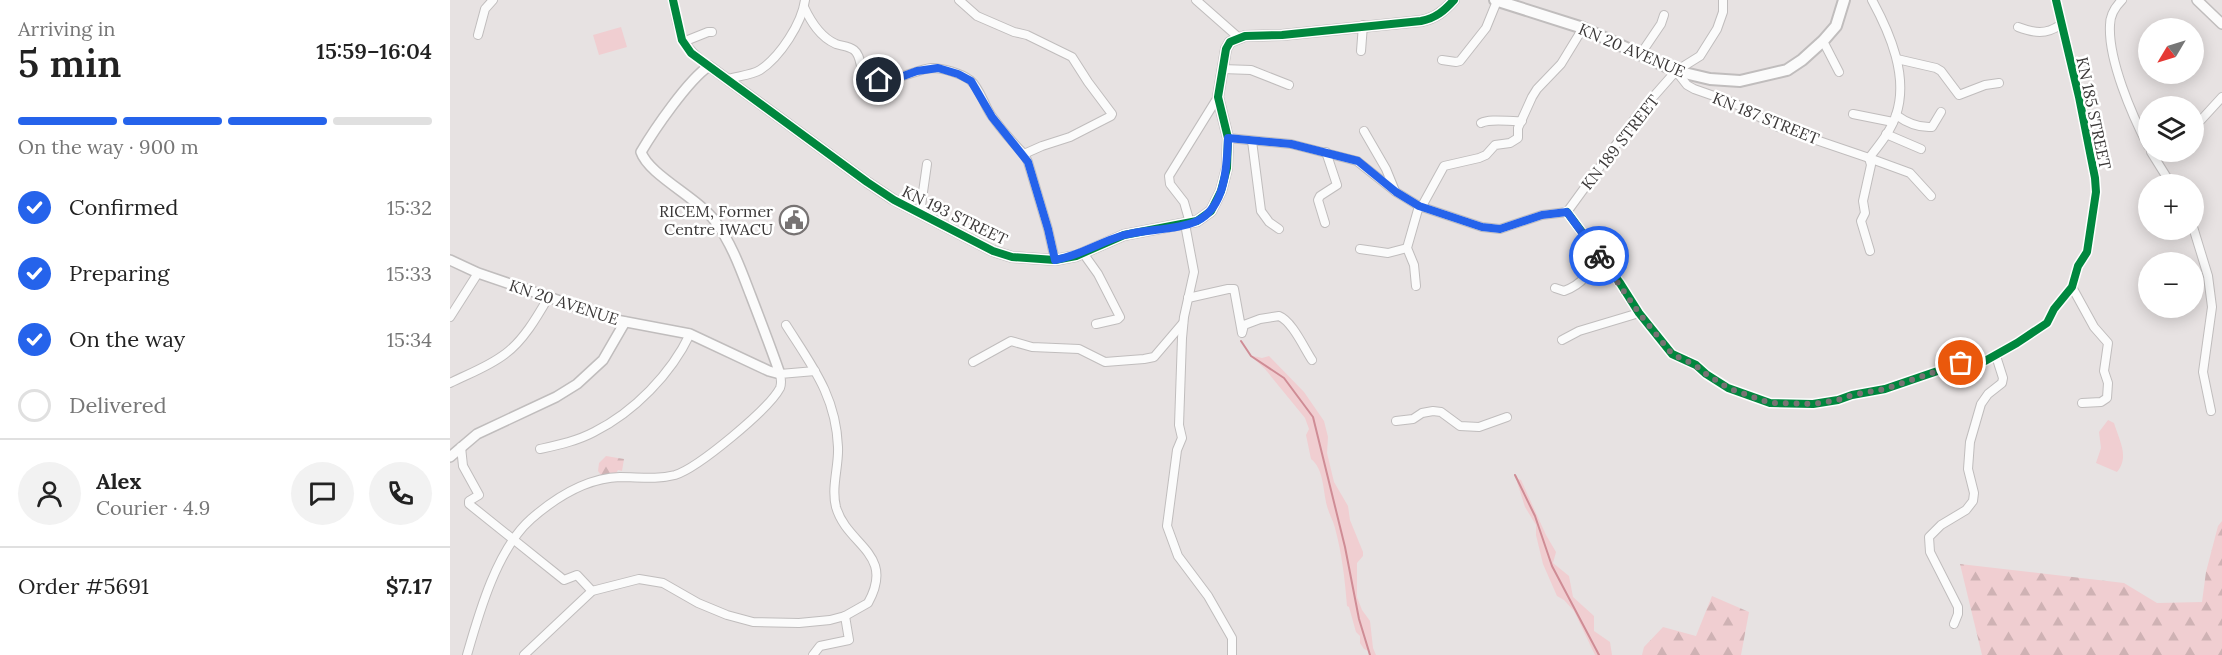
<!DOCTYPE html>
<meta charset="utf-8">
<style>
:root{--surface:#fff;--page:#f2f2f2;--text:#222;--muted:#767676;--line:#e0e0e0;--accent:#2563eb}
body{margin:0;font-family:Lora,serif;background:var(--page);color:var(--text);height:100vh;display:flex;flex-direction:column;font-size:22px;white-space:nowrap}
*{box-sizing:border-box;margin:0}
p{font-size:20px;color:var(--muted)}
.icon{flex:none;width:33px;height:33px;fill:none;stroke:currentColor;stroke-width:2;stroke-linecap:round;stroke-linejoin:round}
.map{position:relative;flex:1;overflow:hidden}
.drawer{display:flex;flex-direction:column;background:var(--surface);width:450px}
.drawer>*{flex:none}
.needle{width:39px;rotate:232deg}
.tools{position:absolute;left:1688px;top:18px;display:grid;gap:12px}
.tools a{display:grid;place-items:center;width:66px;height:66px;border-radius:50%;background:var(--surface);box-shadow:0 3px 15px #0003;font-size:30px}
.pin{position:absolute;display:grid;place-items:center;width:51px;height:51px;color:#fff;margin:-26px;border:3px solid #fff;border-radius:50%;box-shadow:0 2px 6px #0007}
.courier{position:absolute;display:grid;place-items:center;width:60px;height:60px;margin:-30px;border:4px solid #2563eb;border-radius:50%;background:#fff;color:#222;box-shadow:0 2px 8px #0007}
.summary em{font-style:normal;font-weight:600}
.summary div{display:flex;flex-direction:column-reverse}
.summary{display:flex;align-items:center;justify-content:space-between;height:102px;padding:0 18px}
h1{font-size:39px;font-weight:600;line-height:45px}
.bar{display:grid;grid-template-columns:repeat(4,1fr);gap:9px 6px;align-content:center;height:72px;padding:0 18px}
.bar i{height:8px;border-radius:4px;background:var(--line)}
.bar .active{background:var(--accent)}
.bar p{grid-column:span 4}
.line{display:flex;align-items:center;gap:15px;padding:0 18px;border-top:2px solid var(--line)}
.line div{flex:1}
.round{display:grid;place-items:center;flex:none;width:63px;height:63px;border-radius:32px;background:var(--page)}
ol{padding:0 18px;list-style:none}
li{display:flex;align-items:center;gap:18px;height:66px}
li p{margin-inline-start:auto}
li .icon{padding:6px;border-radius:50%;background:var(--accent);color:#fff;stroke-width:4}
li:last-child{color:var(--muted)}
li i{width:33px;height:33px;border:3px solid var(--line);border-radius:50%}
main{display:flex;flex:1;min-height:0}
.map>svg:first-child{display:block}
.green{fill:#f0ced1}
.forest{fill:url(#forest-firs)}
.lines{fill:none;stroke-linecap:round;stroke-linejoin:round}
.stream{stroke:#cf8c95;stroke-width:2}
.minor-casing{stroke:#c0bdbd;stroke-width:10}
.tertiary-casing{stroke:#c0bdbd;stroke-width:12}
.secondary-casing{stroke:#c0bdbd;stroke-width:14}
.minor{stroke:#fbfbfb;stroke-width:8}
.tertiary{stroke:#fbfbfb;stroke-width:9}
.secondary{stroke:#fbfbfb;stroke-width:10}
.cycleway-casing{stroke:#fff;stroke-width:11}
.cycleway{stroke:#00873e;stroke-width:8}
.done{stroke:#777373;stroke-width:6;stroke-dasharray:0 10.8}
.route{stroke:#2563eb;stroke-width:8}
.labels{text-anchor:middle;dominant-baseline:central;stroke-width:5;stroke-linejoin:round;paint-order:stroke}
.street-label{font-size:16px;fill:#3a3737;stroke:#fff}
.poi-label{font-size:16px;fill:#3a3737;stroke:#fff;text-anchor:end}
</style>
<main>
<section class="drawer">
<div class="summary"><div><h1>5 min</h1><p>Arriving in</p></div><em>15:59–16:04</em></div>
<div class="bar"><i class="active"></i><i class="active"></i><i class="active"></i><i></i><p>On the way · 900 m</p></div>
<ol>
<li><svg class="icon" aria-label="check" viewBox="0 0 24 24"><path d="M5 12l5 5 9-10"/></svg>Confirmed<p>15:32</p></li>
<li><svg class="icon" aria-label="check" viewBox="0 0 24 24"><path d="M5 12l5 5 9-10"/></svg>Preparing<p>15:33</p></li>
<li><svg class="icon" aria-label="check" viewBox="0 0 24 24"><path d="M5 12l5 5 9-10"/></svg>On the way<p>15:34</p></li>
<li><i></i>Delivered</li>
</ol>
<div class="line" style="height:108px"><a class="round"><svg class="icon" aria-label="person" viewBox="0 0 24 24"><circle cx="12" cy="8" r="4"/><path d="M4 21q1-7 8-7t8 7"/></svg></a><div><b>Alex</b><p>Courier · 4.9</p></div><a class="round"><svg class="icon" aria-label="chat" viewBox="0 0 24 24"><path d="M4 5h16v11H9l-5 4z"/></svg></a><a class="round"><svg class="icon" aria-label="phone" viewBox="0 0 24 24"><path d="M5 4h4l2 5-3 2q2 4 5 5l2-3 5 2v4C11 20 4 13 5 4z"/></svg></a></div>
<div class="line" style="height:78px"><div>Order #5691</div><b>$7.17</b></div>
</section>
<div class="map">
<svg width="1772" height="655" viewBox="0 0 1772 655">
<defs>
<pattern id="forest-firs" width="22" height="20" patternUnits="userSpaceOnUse" patternTransform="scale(1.5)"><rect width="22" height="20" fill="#f0ced1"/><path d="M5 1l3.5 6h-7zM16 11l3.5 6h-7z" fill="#cfb2b4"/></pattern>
</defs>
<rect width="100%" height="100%" fill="#e7e2e2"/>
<g class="green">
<polygon points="171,27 177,47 149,55 143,35"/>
<path d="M803,356L812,358L819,356L854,392L874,421L878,437L877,453L884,482L898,506L900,520L913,552V556L907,563V597L912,610L920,621L923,648L926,655H921L919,651L914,649L910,643V636L906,632L899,607L897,606C895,580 892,554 885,528C883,520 879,514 877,506C873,491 874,469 861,459L856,435L859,429L855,418L815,369L802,357Z"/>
<path d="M1658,420L1664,423C1669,440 1680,457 1667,472L1646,463L1651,448L1649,432Z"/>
<polygon points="1068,479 1071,480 1096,535 1106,552 1103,563 1119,576 1123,597 1144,616 1144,631 1160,642 1162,655 1145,655 1124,611 1114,600 1107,596 1093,564 1086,535 1086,525 1075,507 1067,482"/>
</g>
<g class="forest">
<polygon points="156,456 174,459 172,471 168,470 164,477 154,479 148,471 149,463"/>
<polygon points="1772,521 1772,655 1532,655 1510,564 1674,583 1707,603 1752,602 1756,572 1768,526"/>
<polygon points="1262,596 1299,612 1291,655 1192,655 1194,647 1213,627 1246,636"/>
</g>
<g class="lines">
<g class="stream">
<polyline points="791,341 801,356 834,378 863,417 895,547 909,619 920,655"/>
<polyline points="1065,475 1085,516 1102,566 1149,655"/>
</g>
<g class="minor-casing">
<g id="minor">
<path d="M223,0C229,34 230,45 259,66"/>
<polyline points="509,0 527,16 564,32 577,35 622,57 638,82 662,114 661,116 620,137 592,146 574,154 578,162 598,229 605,260"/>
<polyline points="746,0 788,37"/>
<path d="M1672,0C1666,6 1660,15 1660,25C1658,60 1682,115 1698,146"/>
<path d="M354,7C361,22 370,37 386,44C392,46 399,46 404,50C413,57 408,72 418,78C434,87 464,70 481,68C493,68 510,73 520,80C530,88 534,105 541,115C551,129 562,142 574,154"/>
<path d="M1568,27C1584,33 1596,35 1610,25"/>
<polyline points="28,35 35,9 43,0"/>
<polyline points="1373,41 1389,72"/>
<polyline points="233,42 258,32 262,32"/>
<polyline points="911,51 913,25"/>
<polyline points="1190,55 1211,24 1214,15"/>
<polyline points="1447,59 1486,68 1491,71 1509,95 1535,85 1549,83"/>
<polyline points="992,60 1006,62 1010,61 1036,28 1047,1"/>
<polyline points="772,69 801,70 839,85"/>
<path d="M1226,71L1237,85L1244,89L1284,103L1328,127L1419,158C1429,145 1441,131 1446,115C1459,77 1440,33 1422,0"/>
<path d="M278,79C288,76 302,75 310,70C330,57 352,23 355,0"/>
<polyline points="1403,114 1443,122"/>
<path d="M1446,115C1457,123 1468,128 1482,127L1491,112"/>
<polyline points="1751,120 1772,97"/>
<path d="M1031,123C1041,118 1060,122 1072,121"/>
<polyline points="914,131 936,169 945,191"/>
<polyline points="1436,134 1471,149"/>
<polyline points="778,138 841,144 907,161 946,192 969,206 1032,227 1050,229 1092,215 1117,212 1189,113 1226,71 1250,56 1267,29 1273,12 1273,0"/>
<polyline points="802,141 811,211 819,222 829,229"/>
<polyline points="1701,152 1721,184"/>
<polyline points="972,206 994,166 1029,158 1036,155 1045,145 1060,143 1068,138 1068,128 1082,97 1087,89 1111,64 1133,28"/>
<polyline points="1117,212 1170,283 1189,313 1222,354 1246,365 1256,374 1278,388 1320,403 1363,404 1388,400 1402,395 1435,389 1511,363 1535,361 1567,343 1597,323 1604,309 1622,287 1628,266 1637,252 1646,192 1645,178 1629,97 1606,0"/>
<polyline points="470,213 477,164"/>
<polyline points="740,223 734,202 720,184 719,176 768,97"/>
<polyline points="875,223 868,200 870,196 887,185 876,152"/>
<polyline points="735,224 744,272 734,317 732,338 729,425 732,438 727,450 717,526 728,556 758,596 782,638 782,655"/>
<polyline points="1743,227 1758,276 1762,307 1753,372 1761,411"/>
<polyline points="910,249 938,253 957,248"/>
<polyline points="1420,251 1411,221 1415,213 1413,201 1421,165 1419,158 1460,173 1481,196"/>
<polyline points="633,253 648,274 670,317 668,319 646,324"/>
<polyline points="966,286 964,265 957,248 969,206"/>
<polyline points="1622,287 1644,327 1658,343 1654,371 1658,383 1657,398 1651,402 1632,403"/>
<path d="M1105,288L1114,291C1133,284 1141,272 1148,254"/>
<path d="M738,298L778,289H784L792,333L794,325L810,319L829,316C842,321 854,348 862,360"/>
<polyline points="0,317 28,273"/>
<polyline points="1112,340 1129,331 1189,313"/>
<polyline points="523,362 561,341 582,347 629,349 655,362 694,359 704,357 733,323"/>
<path d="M0,383C18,374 38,367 55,354C73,341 87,317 98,298"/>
<polyline points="946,421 963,419 972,413 983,411 991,412 1010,426 1029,427 1057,417"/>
<polyline points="11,447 13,466 29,495 19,501 19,504 114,580 127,575 142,591"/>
<path d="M90,449C108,445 127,441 144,432C184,412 221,374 240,334"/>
<polyline points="1504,624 1508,614 1508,607 1480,552 1479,537 1491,525 1516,510 1523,501 1524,493 1518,469 1520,442 1531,404 1538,394 1552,383 1553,378 1546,356"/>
<path d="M17,655C29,613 47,549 81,519C105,498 137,478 170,477C189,477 206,480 225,475C248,468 319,409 330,388C332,383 331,379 330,374L365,371"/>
<path d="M74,655L142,591L189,579L213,583L248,603L277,615L303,622L349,623L380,620L395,616L418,603C446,553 397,546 386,507C381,487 389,466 388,447C386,396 362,366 336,325"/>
<polyline points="363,655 370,646 399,640 395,616"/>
</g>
</g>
<g class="tertiary-casing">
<g id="tertiary">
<polyline points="1747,0 1772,24"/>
<polyline points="0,260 28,273 166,320 240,334 319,371 330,374"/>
<path d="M330,374C321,348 311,322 301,296C291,270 282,244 265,221C247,197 199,175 191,152C204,130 238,80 259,66L417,182L444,200L543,251L562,257L605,260L626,256L674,235L747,221L761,211L771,191L777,168L778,138L768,97L776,49L780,42L795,36L832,35L971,21C986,18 994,11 1004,0"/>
<polyline points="0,457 27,434 106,397 127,384 153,360 175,322"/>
</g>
</g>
<g class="secondary-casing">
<polyline id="secondary" points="1045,0 1133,28 1226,71 1260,79 1290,81 1337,70 1352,60 1373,41 1386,26 1394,0"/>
</g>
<use href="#minor" class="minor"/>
<use href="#tertiary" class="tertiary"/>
<use href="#secondary" class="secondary"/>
<g class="cycleway-casing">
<g id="cycleway">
<path d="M223,0L232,40L241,53L417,182L444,200L543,251L562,257L605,260L626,256L674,235L747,221L761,211L771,191L777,168L778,138L768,97L776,49L780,42L795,36L832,35L971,21C986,18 994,11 1004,0"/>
<polyline points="1117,212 1170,283 1189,313 1222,354 1246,365 1256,374 1278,388 1320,403 1363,404 1388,400 1402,395 1435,389 1511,363 1535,361 1567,343 1597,323 1604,309 1622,287 1628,266 1637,252 1646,192 1645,178 1629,97 1606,0"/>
</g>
</g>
<use href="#cycleway" class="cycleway"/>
</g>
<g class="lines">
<polyline class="done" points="1149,256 1189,313 1222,354 1245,365 1256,374 1278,388 1320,403 1363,404 1388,400 1402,395 1435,389 1511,363"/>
<path class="route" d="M429,80L445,79L467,71L488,68L508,74L521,81L542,117L578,162L598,229L605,260C632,255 649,242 674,235C696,229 728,230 747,221C776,207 777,165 778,138L841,144L908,161L946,192L969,206L1032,227L1050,229L1092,215L1117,212L1149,256"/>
</g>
<defs>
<g id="civic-ring" transform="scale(1.5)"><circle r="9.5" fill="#fff" stroke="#777373" stroke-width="1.5"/><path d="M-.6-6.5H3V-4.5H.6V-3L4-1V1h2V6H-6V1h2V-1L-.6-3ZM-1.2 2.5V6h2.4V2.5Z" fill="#777373"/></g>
</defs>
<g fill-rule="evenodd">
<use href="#civic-ring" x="344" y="220"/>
</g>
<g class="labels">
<g class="street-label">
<text transform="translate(1182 50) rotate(23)">KN 20 AVENUE</text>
<text transform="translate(1644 113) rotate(78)">KN 185 STREET</text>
<text transform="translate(1316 118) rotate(22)">KN 187 STREET</text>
<text transform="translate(1170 142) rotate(-52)">KN 189 STREET</text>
<text transform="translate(505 215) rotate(26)">KN 193 STREET</text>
<text transform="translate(114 302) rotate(18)">KN 20 AVENUE</text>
</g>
<g class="poi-label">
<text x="323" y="211">RICEM, Former<tspan x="323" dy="18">Centre IWACU</tspan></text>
</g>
</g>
</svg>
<div class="tools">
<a><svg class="needle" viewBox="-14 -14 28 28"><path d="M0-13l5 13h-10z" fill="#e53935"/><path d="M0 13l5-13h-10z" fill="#767676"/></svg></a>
<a><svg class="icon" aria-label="layers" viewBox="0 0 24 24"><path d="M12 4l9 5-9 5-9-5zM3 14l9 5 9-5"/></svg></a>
<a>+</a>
<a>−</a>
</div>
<div class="pin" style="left:1511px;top:363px;background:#ea580c"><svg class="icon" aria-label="bag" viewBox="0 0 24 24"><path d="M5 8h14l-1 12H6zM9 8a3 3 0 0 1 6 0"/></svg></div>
<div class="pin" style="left:429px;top:80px;background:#1f2937"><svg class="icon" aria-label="home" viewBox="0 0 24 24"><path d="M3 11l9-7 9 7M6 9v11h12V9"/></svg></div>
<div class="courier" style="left:1149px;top:256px"><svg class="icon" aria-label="bike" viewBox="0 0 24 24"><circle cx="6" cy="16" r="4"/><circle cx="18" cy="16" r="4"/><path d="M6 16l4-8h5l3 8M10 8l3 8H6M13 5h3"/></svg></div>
</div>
</main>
